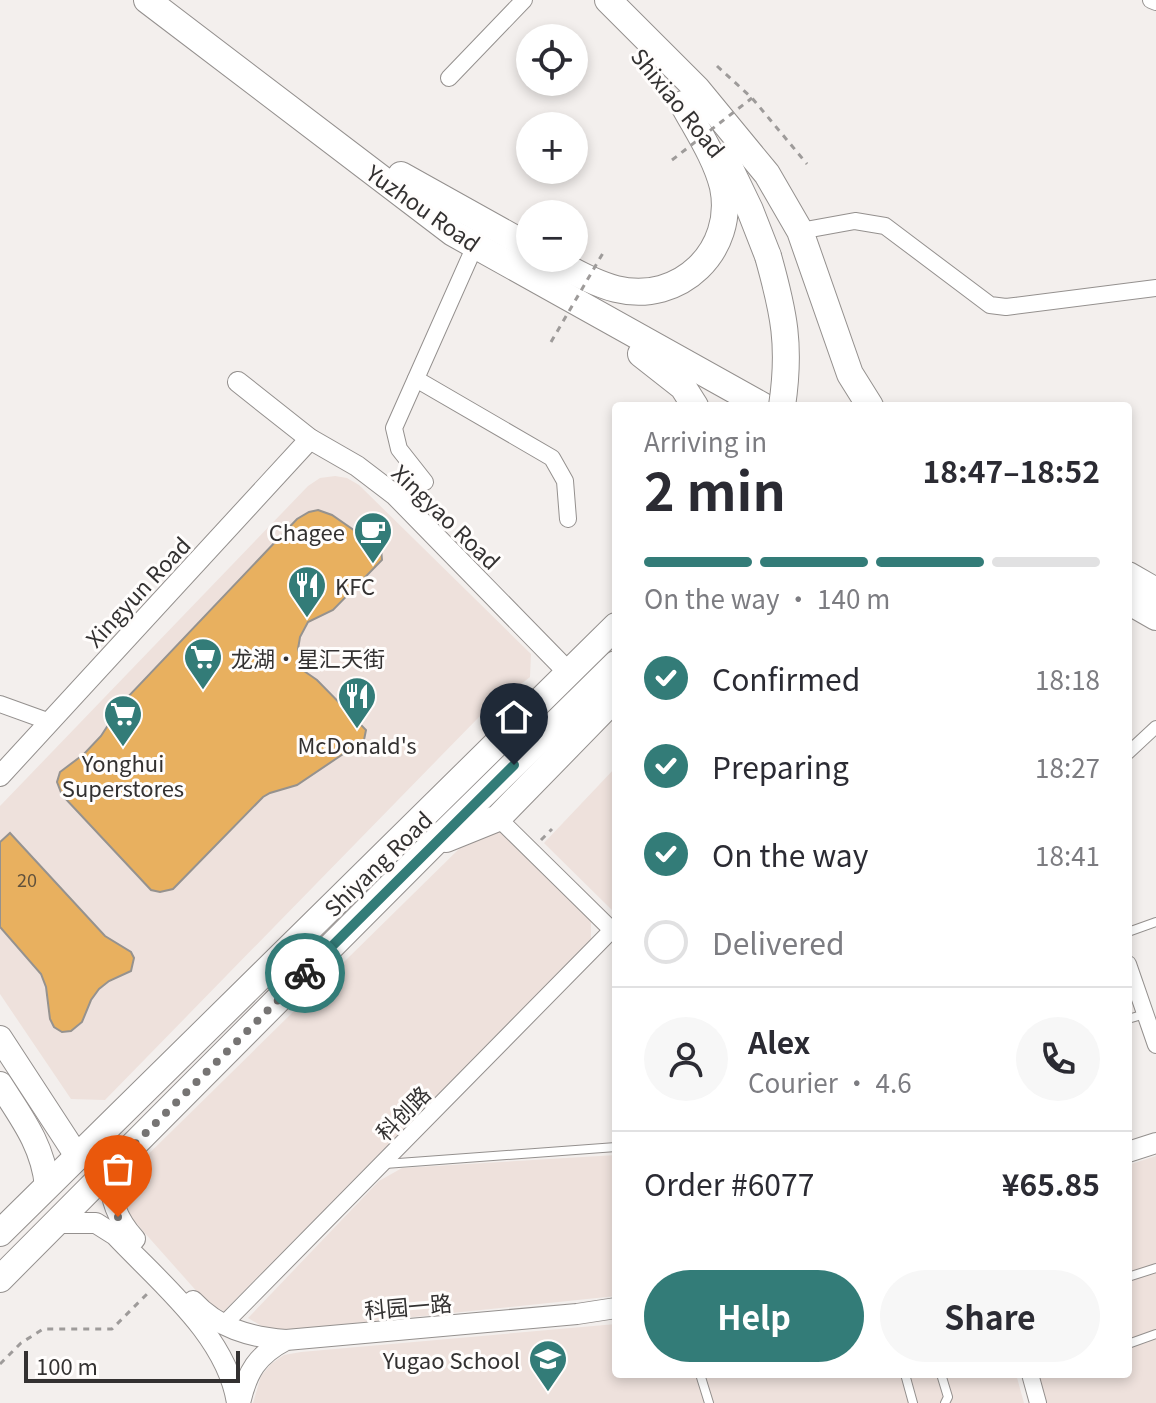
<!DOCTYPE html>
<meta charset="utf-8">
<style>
:root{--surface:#fff;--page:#f7f7f7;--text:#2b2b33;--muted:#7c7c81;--line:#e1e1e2;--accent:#337c78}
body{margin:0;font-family:Georgia,"Noto Sans SC",serif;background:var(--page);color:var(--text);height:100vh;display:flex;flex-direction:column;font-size:30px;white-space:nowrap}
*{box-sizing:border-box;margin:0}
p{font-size:26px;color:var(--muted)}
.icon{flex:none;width:44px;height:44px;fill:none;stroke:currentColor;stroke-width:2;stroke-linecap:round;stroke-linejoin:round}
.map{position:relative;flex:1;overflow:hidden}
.panel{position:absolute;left:612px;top:402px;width:520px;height:976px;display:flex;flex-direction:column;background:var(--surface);border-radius:8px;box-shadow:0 4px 12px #0003}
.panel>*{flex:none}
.controls{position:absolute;left:516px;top:24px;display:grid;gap:16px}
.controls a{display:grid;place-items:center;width:72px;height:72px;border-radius:50%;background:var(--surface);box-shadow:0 4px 12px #0003;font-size:40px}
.scale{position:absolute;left:24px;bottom:20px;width:216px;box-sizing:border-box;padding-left:8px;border:4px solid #333131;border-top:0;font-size:22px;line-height:28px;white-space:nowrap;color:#333131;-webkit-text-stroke:6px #fffdfc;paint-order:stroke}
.pin{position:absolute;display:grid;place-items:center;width:68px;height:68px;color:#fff;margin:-82px -34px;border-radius:50% 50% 50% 0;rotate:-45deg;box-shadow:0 0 8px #0007}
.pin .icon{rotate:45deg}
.courier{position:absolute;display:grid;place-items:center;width:80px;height:80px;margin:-40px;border:6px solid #337c78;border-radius:50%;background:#fff;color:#222;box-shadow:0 2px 10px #0007}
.overview em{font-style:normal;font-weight:700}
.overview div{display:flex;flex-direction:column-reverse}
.overview{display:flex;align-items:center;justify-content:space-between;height:136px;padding:0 32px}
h1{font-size:52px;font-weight:700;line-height:60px}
.bar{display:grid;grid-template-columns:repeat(4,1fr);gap:12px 8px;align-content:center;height:96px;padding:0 32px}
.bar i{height:10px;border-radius:6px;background:var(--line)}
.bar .current{background:var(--accent)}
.bar p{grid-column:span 4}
.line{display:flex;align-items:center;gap:20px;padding:0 32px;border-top:2px solid var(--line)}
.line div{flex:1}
.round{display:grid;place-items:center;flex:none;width:84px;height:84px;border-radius:42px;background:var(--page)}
ol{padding:0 32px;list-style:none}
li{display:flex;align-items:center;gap:24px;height:88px}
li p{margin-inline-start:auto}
li .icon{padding:8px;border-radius:50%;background:var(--accent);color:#fff;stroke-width:4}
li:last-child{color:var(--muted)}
li i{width:44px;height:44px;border:4px solid var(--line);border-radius:50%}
.button{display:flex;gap:16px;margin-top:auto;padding:16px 32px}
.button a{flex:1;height:92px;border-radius:48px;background:var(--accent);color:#fff;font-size:32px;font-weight:700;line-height:92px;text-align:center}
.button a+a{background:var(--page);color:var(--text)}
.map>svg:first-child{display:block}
.built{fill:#eee1dc}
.building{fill:#e8b05f;stroke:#95928f;stroke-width:2}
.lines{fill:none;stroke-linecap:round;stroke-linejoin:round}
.service-casing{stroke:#94908e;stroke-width:10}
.pedestrian-casing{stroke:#94908e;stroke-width:14}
.minor-casing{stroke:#94908e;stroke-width:18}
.tertiary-casing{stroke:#94908e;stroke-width:22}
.secondary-casing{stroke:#94908e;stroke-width:26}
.primary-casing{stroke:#94908e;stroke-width:28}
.path{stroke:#9e9b9a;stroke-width:3;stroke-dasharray:6 6;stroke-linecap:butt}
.service{stroke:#fff;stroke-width:8}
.pedestrian{stroke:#fff;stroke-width:12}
.minor{stroke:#fff;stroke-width:16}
.tertiary{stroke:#fff;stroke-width:20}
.secondary{stroke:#fff;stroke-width:24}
.primary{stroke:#fff;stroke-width:26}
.primary-bridge-casing{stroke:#94908e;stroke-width:28;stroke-linecap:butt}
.path-bridge{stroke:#9e9b9a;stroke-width:3;stroke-dasharray:6 6;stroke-linecap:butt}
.primary-bridge{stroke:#fff;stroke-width:26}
.done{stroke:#767473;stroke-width:8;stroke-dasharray:0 14.4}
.route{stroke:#337c78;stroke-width:10}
.labels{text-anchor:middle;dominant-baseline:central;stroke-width:6;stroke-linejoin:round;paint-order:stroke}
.number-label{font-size:18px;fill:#60513c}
.street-label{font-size:22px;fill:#333131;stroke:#fffdfc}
.poi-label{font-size:22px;fill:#333131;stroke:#fffdfc;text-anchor:end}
</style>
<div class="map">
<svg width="1156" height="1403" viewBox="0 0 1156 1403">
<rect width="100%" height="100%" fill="#f3efed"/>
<g class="built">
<polygon points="335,476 347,478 359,485 531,654 530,677 479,717 105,1100 71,1099 0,994 0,806 308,486 320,478"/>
<polygon points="616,767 616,914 544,843"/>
<polygon points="499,831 591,922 591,939 224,1311 208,1304 119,1204 120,1182 463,845"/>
<polygon points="616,1155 616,1296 288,1330 265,1328 248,1318 379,1181 402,1168"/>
<polygon points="1156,1156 1156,1403 1043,1403 1036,1374 1128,1374 1128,1165"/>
<polygon points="616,1324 616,1374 1016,1374 1024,1403 253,1403 261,1376 271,1364 284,1355 301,1352"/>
</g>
<g class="building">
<polygon points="318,510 332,515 381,549 382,560 333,610 308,622 300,637 298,649 304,671 317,680 366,730 364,740 297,785 270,793 263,797 173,889 160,892 151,890 62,795 57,782 60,772 84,754 101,736 123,702 297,519 309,512"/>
<polygon points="10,833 105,936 131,952 134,958 131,971 109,981 99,989 91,1000 82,1022 71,1031 62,1032 54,1027 50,1019 46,987 41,974 0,927 0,842"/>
</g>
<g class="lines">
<g class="service-casing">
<g id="service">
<polyline points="1128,932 1156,922"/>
<polyline points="1128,1019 1145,1014"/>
<polyline points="385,1164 616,1147"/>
<polyline points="1128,1277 1156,1268"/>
<polyline points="1128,1344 1156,1334"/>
<polyline points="700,1374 709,1403"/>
<polyline points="905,1374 913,1403"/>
<polyline points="941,1374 948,1397 945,1403"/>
</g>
</g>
<g class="pedestrian-casing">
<polyline id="pedestrian" points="1128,753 1156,727"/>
</g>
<g class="minor-casing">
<g id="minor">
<polyline points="1151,0 1156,2"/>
<polyline points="449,78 524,0"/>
<polyline points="800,231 855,221 885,226 990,305 1006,307 1156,288"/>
<polyline points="416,379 552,458 565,481 568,519"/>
<polyline points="425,482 399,449 394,428 474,248"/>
<polyline points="0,704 50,722"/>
<polyline points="498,818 616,934"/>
<polyline points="1128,964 1156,1045"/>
<polyline points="223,1325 612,930"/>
<polyline points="1030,1374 1038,1403"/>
</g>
</g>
<g class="tertiary-casing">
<g id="tertiary">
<polyline points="238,382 310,439 357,466 395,495 569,673"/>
<polyline points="0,776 310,439"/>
<polyline points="1128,1152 1156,1143"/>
<path d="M108,1171C111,1200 116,1218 135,1239"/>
<path d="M55,1223H96L115,1235C160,1283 227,1336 237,1403"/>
<path d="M193,1301C218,1328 249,1337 286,1340"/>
<path d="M240,1403C247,1372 257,1355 286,1340L577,1314L616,1308"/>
</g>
</g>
<g class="secondary-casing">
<g id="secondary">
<polyline points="0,1038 77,1156"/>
<path d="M0,1084C21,1117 43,1145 47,1186"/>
</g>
</g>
<g class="primary-casing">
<g id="primary">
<polyline points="147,0 453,233 763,406"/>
<polyline points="608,0 697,89 767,174 800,231 850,374 870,406"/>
<polyline points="726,160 750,210 768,256"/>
<polyline points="401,175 530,247"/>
<path d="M550,258C570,270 593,283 616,289C680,305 736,250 723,187C716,158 697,130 683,104"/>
<polyline points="641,354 683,387 695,406"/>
<polyline points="1128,575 1156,591"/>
<polyline points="1128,601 1156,617"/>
<polyline points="446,839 498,818 616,697"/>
<polyline points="0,1233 616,626"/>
<polyline points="0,1279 432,845 616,664"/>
</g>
</g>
<g class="path">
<polyline points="717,66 752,98 807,164"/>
<polyline points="541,840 552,829"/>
<polyline points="0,1364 21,1343 43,1329 112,1329 148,1293"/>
</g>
<use href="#service" class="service"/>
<use href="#pedestrian" class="pedestrian"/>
<use href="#minor" class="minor"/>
<use href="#tertiary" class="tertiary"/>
<use href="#secondary" class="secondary"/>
<use href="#primary" class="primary"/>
<g class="primary-bridge-casing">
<path id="primary-bridge" d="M768,256C784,313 791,346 782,406"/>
</g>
<g class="path-bridge">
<polyline points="672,160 752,98"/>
<polyline points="551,342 603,253"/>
</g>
<use href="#primary-bridge" class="primary-bridge"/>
</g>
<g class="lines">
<polyline class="done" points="118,1217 111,1197 108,1171 305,973"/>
<polyline class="route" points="305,973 514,765"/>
</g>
<defs>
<g id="cafe-pin" transform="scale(2)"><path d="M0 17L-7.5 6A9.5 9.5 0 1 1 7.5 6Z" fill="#337c78" stroke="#fffdfc"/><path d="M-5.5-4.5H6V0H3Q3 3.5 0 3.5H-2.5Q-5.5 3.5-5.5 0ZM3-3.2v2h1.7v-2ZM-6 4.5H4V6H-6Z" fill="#fff"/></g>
<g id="restaurant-pin" transform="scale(2)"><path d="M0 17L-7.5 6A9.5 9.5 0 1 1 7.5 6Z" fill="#337c78" stroke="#fffdfc"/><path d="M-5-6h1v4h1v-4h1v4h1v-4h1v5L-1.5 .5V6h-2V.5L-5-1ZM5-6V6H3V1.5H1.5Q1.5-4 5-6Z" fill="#fff"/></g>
<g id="supermarket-pin" transform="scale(2)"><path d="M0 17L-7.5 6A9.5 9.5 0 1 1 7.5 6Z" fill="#337c78" stroke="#fffdfc"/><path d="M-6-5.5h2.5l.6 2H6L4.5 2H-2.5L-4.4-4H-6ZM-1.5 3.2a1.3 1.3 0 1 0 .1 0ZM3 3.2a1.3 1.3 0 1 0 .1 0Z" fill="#fff"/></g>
<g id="school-pin" transform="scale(2)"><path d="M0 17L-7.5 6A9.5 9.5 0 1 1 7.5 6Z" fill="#337c78" stroke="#fffdfc"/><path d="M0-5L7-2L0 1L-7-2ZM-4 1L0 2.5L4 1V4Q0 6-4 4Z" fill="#fff"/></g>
</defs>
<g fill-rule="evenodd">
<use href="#cafe-pin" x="373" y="531"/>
<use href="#restaurant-pin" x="307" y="585"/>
<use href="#supermarket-pin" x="203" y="657"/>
<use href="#restaurant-pin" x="357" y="696"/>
<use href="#supermarket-pin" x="123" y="714"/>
<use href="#school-pin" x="548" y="1359"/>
</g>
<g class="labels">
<g class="number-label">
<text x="27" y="879">20</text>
</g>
<g class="street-label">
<text transform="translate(679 102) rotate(51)">Shixiao Road</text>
<text transform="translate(424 207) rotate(35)">Yuzhou Road</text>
<text transform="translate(447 516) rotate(44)">Xingyao Road</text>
<text transform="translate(137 591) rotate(-47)">Xingyun Road</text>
<text transform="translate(377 863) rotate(-44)">Shiyang Road</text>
<text transform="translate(402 1112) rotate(-45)">科创路</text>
<text transform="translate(408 1305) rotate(-5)">科园一路</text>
</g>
<g class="poi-label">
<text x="345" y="531">Chagee</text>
<text x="335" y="585" text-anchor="start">KFC</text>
<text x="231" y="657" text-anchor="start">龙湖·星汇天街</text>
<text x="357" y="744" text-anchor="middle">McDonald's</text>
<text x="123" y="762" text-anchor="middle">Yonghui<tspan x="123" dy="25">Superstores</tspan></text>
<text x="520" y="1359">Yugao School</text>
</g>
</g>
</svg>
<div class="controls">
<a><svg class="icon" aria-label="locate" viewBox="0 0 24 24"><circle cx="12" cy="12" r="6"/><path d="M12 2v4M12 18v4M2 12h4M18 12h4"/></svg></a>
<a>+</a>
<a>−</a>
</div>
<div class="scale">100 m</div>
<div class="pin" style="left:118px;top:1217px;background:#ea580c"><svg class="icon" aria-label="bag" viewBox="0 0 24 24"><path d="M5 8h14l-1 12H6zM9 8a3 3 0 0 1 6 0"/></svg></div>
<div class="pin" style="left:514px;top:765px;background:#1f2937"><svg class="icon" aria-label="home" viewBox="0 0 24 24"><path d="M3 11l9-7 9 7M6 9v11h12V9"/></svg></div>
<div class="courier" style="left:305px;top:973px"><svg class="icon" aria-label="bike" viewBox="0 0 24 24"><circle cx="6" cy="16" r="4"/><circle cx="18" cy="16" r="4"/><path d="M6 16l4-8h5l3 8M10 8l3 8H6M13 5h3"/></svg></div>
<section class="panel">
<div class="overview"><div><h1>2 min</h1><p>Arriving in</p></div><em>18:47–18:52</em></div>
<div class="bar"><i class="current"></i><i class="current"></i><i class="current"></i><i></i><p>On the way · 140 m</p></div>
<ol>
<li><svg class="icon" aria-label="check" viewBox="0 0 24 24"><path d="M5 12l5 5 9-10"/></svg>Confirmed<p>18:18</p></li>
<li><svg class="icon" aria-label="check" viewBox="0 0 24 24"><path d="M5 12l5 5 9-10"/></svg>Preparing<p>18:27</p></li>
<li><svg class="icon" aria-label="check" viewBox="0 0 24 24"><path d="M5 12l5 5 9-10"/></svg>On the way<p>18:41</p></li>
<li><i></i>Delivered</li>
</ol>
<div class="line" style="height:144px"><a class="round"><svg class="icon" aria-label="person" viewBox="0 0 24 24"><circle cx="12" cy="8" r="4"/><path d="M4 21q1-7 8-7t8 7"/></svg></a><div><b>Alex</b><p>Courier · 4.6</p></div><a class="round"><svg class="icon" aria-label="phone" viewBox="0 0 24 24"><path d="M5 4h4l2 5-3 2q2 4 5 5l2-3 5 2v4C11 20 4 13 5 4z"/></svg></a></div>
<div class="line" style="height:104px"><div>Order #6077</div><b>¥65.85</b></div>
<div class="button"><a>Help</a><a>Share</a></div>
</section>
</div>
